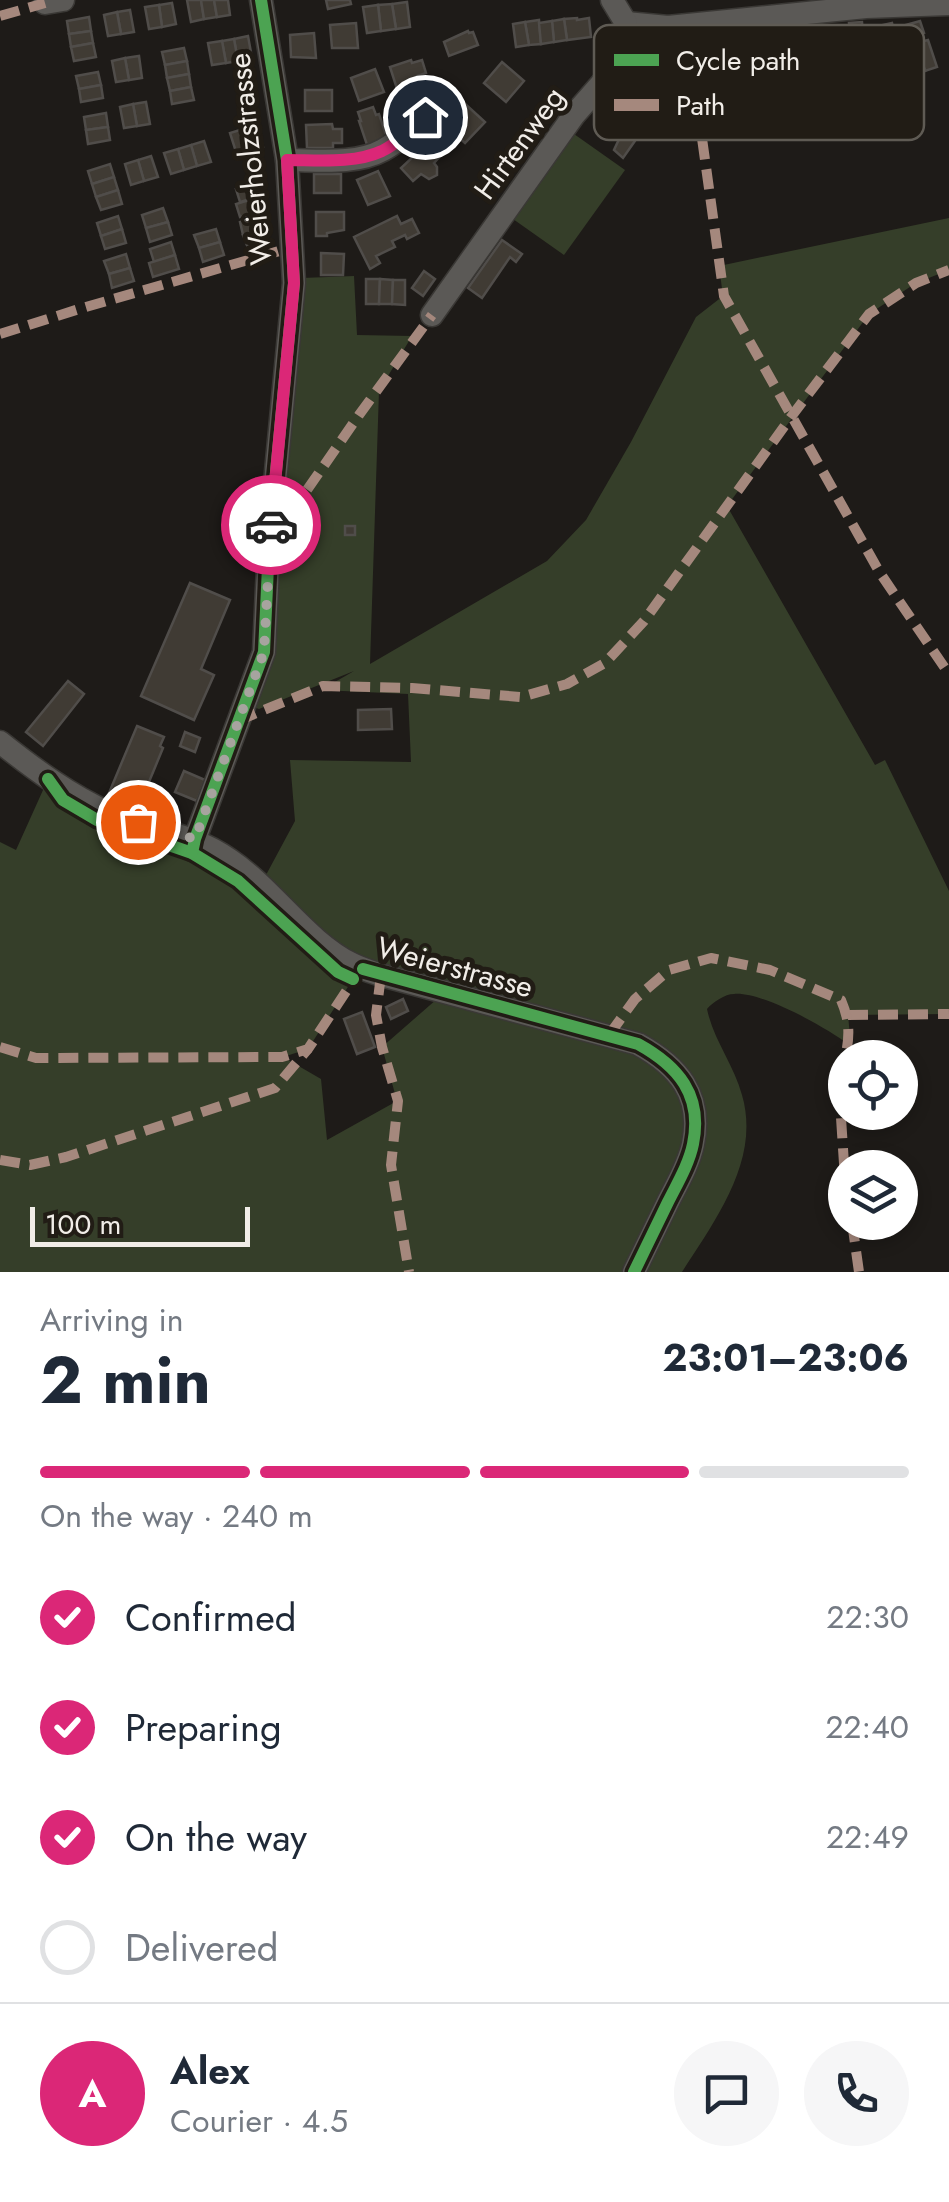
<!DOCTYPE html>
<meta charset="utf-8">
<style>
:root{--surface:#fff;--page:#f6f6f7;--text:#1f2937;--muted:#747a83;--line:#e0e1e3;--accent:#db2777}
body{margin:0;font-family:Jost,sans-serif;background:var(--page);color:var(--text);height:100vh;display:flex;flex-direction:column;font-size:38px;white-space:nowrap}
*{box-sizing:border-box;margin:0}
p{font-size:32px;color:var(--muted)}
.icon{flex:none;width:55px;height:55px;fill:none;stroke:currentColor;stroke-width:2;stroke-linecap:round;stroke-linejoin:round}
.map{position:relative;height:1272px;overflow:hidden}
.drawer{display:flex;flex-direction:column;background:var(--surface);flex:1}
.drawer>*{flex:none}
.tools{position:absolute;left:828px;top:1040px;display:grid;gap:20px}
.tools a{display:grid;place-items:center;width:90px;height:90px;border-radius:50%;background:var(--surface);box-shadow:0 5px 15px #0003;font-size:50px}
.scale{position:absolute;left:30px;bottom:25px;width:220px;box-sizing:border-box;padding-left:10px;border:5px solid #f1ede8;border-top:0;font-size:28px;line-height:35px;white-space:nowrap;color:#f1ede8;-webkit-text-stroke:8px #211c15;paint-order:stroke}
.pin{position:absolute;display:grid;place-items:center;width:85px;height:85px;color:#fff;margin:-42px;border:5px solid #fff;border-radius:50%;box-shadow:0 2px 10px #0007}
.courier{position:absolute;display:grid;place-items:center;width:100px;height:100px;margin:-50px;border:8px solid #db2777;border-radius:50%;background:#fff;color:#222;box-shadow:0 2px 12px #0007}
.headline em{font-style:normal;font-weight:700}
.headline div{display:flex;flex-direction:column-reverse}
.headline{display:flex;align-items:center;justify-content:space-between;height:170px;padding:0 40px}
h1{font-size:65px;font-weight:700;line-height:75px}
.bar{display:grid;grid-template-columns:repeat(4,1fr);gap:15px 10px;align-content:center;height:120px;padding:0 40px}
.bar i{height:12px;border-radius:8px;background:var(--line)}
.bar .on{background:var(--accent)}
.bar p{grid-column:span 4}
.line{display:flex;align-items:center;gap:25px;padding:0 40px;border-top:2px solid var(--line)}
.line div{flex:1}
.round{display:grid;place-items:center;flex:none;width:105px;height:105px;border-radius:52px;background:var(--page)}
ol{padding:0 40px;list-style:none}
li{display:flex;align-items:center;gap:30px;height:110px}
li p{margin-inline-start:auto}
li .icon{padding:10px;border-radius:50%;background:var(--accent);color:#fff;stroke-width:4}
li:last-child{color:var(--muted)}
li i{width:55px;height:55px;border:5px solid var(--line);border-radius:50%}
.map>svg:first-child{display:block}
.green{fill:#353e29;fill-rule:evenodd}
.building{fill:#403b34;stroke:#504d4a;stroke-width:2.5}
.lines{fill:none;stroke-linecap:round;stroke-linejoin:round}
.minor-casing{stroke:#3a3835;stroke-width:25}
.minor{stroke:#5b5956;stroke-width:22}
.quiet{stroke:#a5887d;stroke-width:10;stroke-dasharray:20 10;stroke-linecap:butt}
.cycleway-casing{stroke:#211c15;stroke-width:19}
.cycleway{stroke:#4ca352;stroke-width:12}
.done{stroke:#a7a49f;stroke-width:10;stroke-dasharray:0 18}
.route{stroke:#db2777;stroke-width:12}
.labels{text-anchor:middle;dominant-baseline:central;stroke-width:10;stroke-linejoin:round;paint-order:stroke}
.street-label{font-size:30px;fill:#f1ede8;stroke:#211c15}
.key{fill:#211c15;stroke:#5f5b54;stroke-width:2.5}
.key-label{font-size:28px;fill:#f1ede8}
</style>
<div class="map">
<svg width="949" height="1272" viewBox="0 0 949 1272">
<rect width="100%" height="100%" fill="#1e1b18"/>
<g class="green">
<polygon points="574,134 625,170 564,255 513,219"/>
<path d="M949,218V270L916,283L869,314L727,506L875,765L885,760L949,891V1014L848,1015L850,1036L848,1044C827,1028 761,991 734,994C725,994 713,1002 707,1009C713,1039 734,1065 742,1095C761,1160 715,1220 682,1272H0V842L16,850L48,779L196,845L259,888L295,821L290,760L411,762L408,694L321,690L354,671L259,709L253,707L302,278L354,276L357,335L412,336L379,391L370,664L547,561L586,520L631,442L696,317L723,296L719,266ZM363,969L445,992L382,1047L397,1101L327,1140L321,1079L283,1057L308,1049L353,979Z"/>
</g>
<g class="building">
<polygon points="187,0 201,0 204,19 191,22"/>
<polygon points="201,0 214,0 217,17 204,19"/>
<polygon points="214,0 228,0 230,15 217,17"/>
<polygon points="326,0 350,0 351,4 328,9"/>
<polygon points="407,2 410,27 396,29 392,4"/>
<polygon points="172,3 176,24 162,27 159,5"/>
<polygon points="392,4 396,29 381,31 378,5"/>
<polygon points="159,5 162,27 149,29 145,7"/>
<polygon points="378,5 381,31 367,33 363,7"/>
<polygon points="130,10 134,32 121,34 117,12"/>
<polygon points="117,12 121,34 108,36 104,15"/>
<polygon points="89,17 91,31 69,34 67,21"/>
<polygon points="577,18 577,20 589,18 591,37 567,40 564,19"/>
<polygon points="564,19 567,40 554,42 552,21"/>
<polygon points="539,20 541,44 529,45 525,22"/>
<polygon points="552,21 554,42 541,44 539,23"/>
<polygon points="920,21 924,33 909,38 906,25"/>
<polygon points="525,22 529,45 516,47 513,24"/>
<polygon points="862,22 863,34 850,35 849,23"/>
<polygon points="356,23 358,48 332,48 330,25"/>
<polygon points="892,23 896,40 878,44 874,27"/>
<polygon points="91,31 93,43 71,47 69,34"/>
<polygon points="468,31 469,33 473,32 478,45 449,56 444,42"/>
<polygon points="314,33 316,58 291,57 290,35"/>
<polygon points="248,36 252,58 238,61 234,39"/>
<polygon points="234,39 238,61 226,63 222,41"/>
<polygon points="928,40 937,67 925,71 916,43"/>
<polygon points="222,41 226,63 212,65 208,43"/>
<polygon points="93,43 96,57 74,61 71,47"/>
<polygon points="916,43 925,71 913,75 904,48"/>
<polygon points="184,48 187,61 165,65 162,52"/>
<polygon points="139,56 142,78 129,80 125,58"/>
<polygon points="125,58 129,80 116,82 112,61"/>
<polygon points="411,60 412,63 422,60 426,73 417,76 418,81 405,85 407,92 399,95 390,67"/>
<polygon points="187,61 189,74 167,78 165,65"/>
<polygon points="502,62 524,81 506,102 484,83"/>
<polygon points="375,69 384,92 359,101 351,78"/>
<polygon points="98,72 101,85 79,89 76,76"/>
<polygon points="189,74 191,87 170,91 167,78"/>
<polygon points="101,85 103,98 81,102 79,89"/>
<polygon points="191,87 194,100 172,104 170,91"/>
<polygon points="616,88 643,105 644,110 649,113 652,107 664,114 653,129 646,130 646,137 637,138 623,158 614,150 621,135 595,119"/>
<rect x="305" y="90" width="27" height="21"/>
<polygon points="146,102 150,124 137,126 133,104"/>
<polygon points="463,102 485,122 465,143 443,124"/>
<polygon points="133,104 137,126 124,128 120,107"/>
<polygon points="373,107 376,115 379,114 387,138 367,145 359,121 361,121 358,112"/>
<polygon points="106,113 108,127 86,130 84,117"/>
<polygon points="332,124 333,129 342,129 342,143 333,143 333,148 307,148 306,125"/>
<polygon points="257,125 263,147 250,151 243,129"/>
<polygon points="108,127 110,140 88,144 86,130"/>
<polygon points="243,129 250,151 237,155 230,133"/>
<polygon points="431,140 443,153 434,163 437,167 437,175 429,179 421,174 413,181 401,168"/>
<polygon points="204,141 211,162 197,166 191,145"/>
<polygon points="191,145 197,166 184,170 178,149"/>
<polygon points="178,149 184,170 171,174 164,153"/>
<polygon points="151,156 158,177 144,181 138,160"/>
<polygon points="138,160 144,181 131,185 125,164"/>
<polygon points="110,164 114,177 92,184 88,171"/>
<polygon points="378,171 390,196 368,205 357,180"/>
<rect x="314" y="174" width="27" height="19"/>
<polygon points="114,177 118,190 96,197 92,184"/>
<polygon points="258,182 262,196 240,202 236,189"/>
<polygon points="118,190 122,204 101,210 96,197"/>
<polygon points="262,196 266,209 240,217 236,204"/>
<polygon points="163,208 168,222 146,228 142,215"/>
<polygon points="316,212 344,212 344,230 327,233 327,236 316,236"/>
<polygon points="261,215 265,228 243,235 240,222"/>
<polygon points="118,216 122,229 101,236 97,223"/>
<polygon points="397,216 401,224 412,219 419,233 407,239 405,235 392,241 395,247 376,256 380,263 370,269 354,237"/>
<polygon points="168,222 172,235 150,242 146,228"/>
<polygon points="265,228 269,241 248,248 243,235"/>
<polygon points="122,229 126,243 105,249 101,236"/>
<polygon points="216,229 220,242 199,248 194,235"/>
<polygon points="502,240 522,254 516,262 510,257 482,298 468,288"/>
<polygon points="171,242 175,255 154,262 150,249"/>
<polygon points="220,242 224,255 203,262 199,248"/>
<polygon points="321,253 344,254 343,275 321,275"/>
<polygon points="126,254 130,268 109,274 104,261"/>
<polygon points="175,255 179,269 153,277 149,263"/>
<polygon points="130,268 134,281 112,288 109,274"/>
<polygon points="424,271 435,279 423,296 412,288"/>
<polygon points="366,279 380,279 379,304 366,304"/>
<polygon points="380,279 393,280 392,304 379,304"/>
<polygon points="393,280 405,280 405,305 392,304"/>
<rect x="345" y="526" width="10" height="9"/>
<polygon points="190,583 230,600 201,669 214,675 194,720 141,696"/>
<polygon points="68,681 84,694 43,746 26,732"/>
<polygon points="391,709 392,729 358,730 358,710"/>
<polygon points="137,726 164,737 160,746 163,748 139,806 109,793"/>
<polygon points="185,732 200,738 195,752 180,746"/>
<polygon points="184,771 205,780 197,801 175,792"/>
<polygon points="403,999 408,1011 391,1019 386,1007"/>
<polygon points="362,1012 375,1047 357,1054 344,1019"/>
</g>
<g class="lines">
<g class="minor-casing">
<g id="minor">
<polyline points="45,3 63,0"/>
<polyline points="626,23 668,27 866,7 949,4"/>
<path d="M287,160C317,160 356,165 383,150C407,137 425,116 445,98"/>
<polyline points="432,315 574,115 610,74 620,48 626,23 612,0"/>
<path d="M0,742C34,769 69,795 109,813C152,831 190,832 230,860C273,889 307,942 352,964C362,969 372,972 381,975L638,1044C678,1066 703,1095 693,1144C689,1164 677,1184 668,1202C657,1225 645,1249 634,1272"/>
<polyline points="195,839 264,652 269,545 294,283 287,160 261,0"/>
</g>
</g>
<use href="#minor" class="minor"/>
<g class="quiet">
<polyline points="0,16 45,3"/>
<polyline points="610,74 642,97 678,108 700,124 724,296 880,573 949,674"/>
<polyline points="0,334 79,309 293,247"/>
<polyline points="273,539 359,415 432,315"/>
<polyline points="237,721 323,686 412,688 521,697 567,684 605,663 644,621 791,417 869,314 916,283 949,270"/>
<polyline points="381,975 376,1015 382,1047 398,1101 391,1165 409,1272"/>
<polyline points="848,1015 949,1014"/>
<path d="M609,1035L635,999L669,970L711,958L770,970L841,1000C850,1021 850,1036 845,1058"/>
<polyline points="0,1047 36,1058 282,1057 308,1049 357,975"/>
<polyline points="845,1059 839,1087 845,1179"/>
<polyline points="0,1160 30,1165 66,1157 275,1088 308,1049"/>
<polyline points="852,1222 859,1272"/>
</g>
<g class="cycleway-casing">
<g id="cycleway">
<polyline points="48,779 63,800 97,820 192,853 238,881 338,972 353,979"/>
<polyline points="192,853 195,839 264,652 269,545 294,283 287,160 261,0"/>
<path d="M363,969L638,1044C678,1066 703,1095 693,1144C689,1164 677,1184 668,1202C657,1225 645,1249 634,1272"/>
</g>
</g>
<use href="#cycleway" class="cycleway"/>
</g>
<g class="lines">
<polyline class="done" points="138,822 195,839 264,652 271,525"/>
<path class="route" d="M271,525L294,283L287,160C317,160 354,164 382,151C398,143 412,130 425,117"/>
</g>
<g class="labels">
<g class="street-label">
<text transform="translate(519 143) rotate(-54)">Hirtenweg</text>
<text transform="translate(250 159) rotate(-96)">Weierholzstrasse</text>
<text transform="translate(455 967) rotate(15)">Weierstrasse</text>
</g>
</g>
<rect x="594" y="25" width="330" height="115" rx="15" class="key"/>
<rect x="614" y="54" width="45" height="12" fill="#4ca352"/>
<rect x="614" y="99" width="45" height="12" fill="#a5887d"/>
<g class="key-label">
<text x="676" y="70">Cycle path</text>
<text x="676" y="115">Path</text>
</g>
</svg>
<div class="tools">
<a><svg class="icon" aria-label="locate" viewBox="0 0 24 24"><circle cx="12" cy="12" r="6"/><path d="M12 2v4M12 18v4M2 12h4M18 12h4"/></svg></a>
<a><svg class="icon" aria-label="layers" viewBox="0 0 24 24"><path d="M12 4l9 5-9 5-9-5zM3 14l9 5 9-5"/></svg></a>
</div>
<div class="scale">100 m</div>
<div class="pin" style="left:138px;top:822px;background:#ea580c"><svg class="icon" aria-label="bag" viewBox="0 0 24 24"><path d="M5 8h14l-1 12H6zM9 8a3 3 0 0 1 6 0"/></svg></div>
<div class="pin" style="left:425px;top:117px;background:#1f2937"><svg class="icon" aria-label="home" viewBox="0 0 24 24"><path d="M3 11l9-7 9 7M6 9v11h12V9"/></svg></div>
<div class="courier" style="left:271px;top:525px"><svg class="icon" aria-label="car" viewBox="0 0 24 24"><path d="M5 17H2v-5l4-1 3-4h7l3 4 3 1v5h-3M9 17h6M6 11h13"/><circle cx="7" cy="17" r="2"/><circle cx="17" cy="17" r="2"/></svg></div>
</div>
<section class="drawer">
<div class="headline"><div><h1>2 min</h1><p>Arriving in</p></div><em>23:01–23:06</em></div>
<div class="bar"><i class="on"></i><i class="on"></i><i class="on"></i><i></i><p>On the way · 240 m</p></div>
<ol>
<li><svg class="icon" aria-label="check" viewBox="0 0 24 24"><path d="M5 12l5 5 9-10"/></svg>Confirmed<p>22:30</p></li>
<li><svg class="icon" aria-label="check" viewBox="0 0 24 24"><path d="M5 12l5 5 9-10"/></svg>Preparing<p>22:40</p></li>
<li><svg class="icon" aria-label="check" viewBox="0 0 24 24"><path d="M5 12l5 5 9-10"/></svg>On the way<p>22:49</p></li>
<li><i></i>Delivered</li>
</ol>
<div class="line" style="height:180px"><b class="round" style="background:var(--accent);color:#fff">A</b><div><b>Alex</b><p>Courier · 4.5</p></div><a class="round"><svg class="icon" aria-label="chat" viewBox="0 0 24 24"><path d="M4 5h16v11H9l-5 4z"/></svg></a><a class="round"><svg class="icon" aria-label="phone" viewBox="0 0 24 24"><path d="M5 4h4l2 5-3 2q2 4 5 5l2-3 5 2v4C11 20 4 13 5 4z"/></svg></a></div>
</section>
